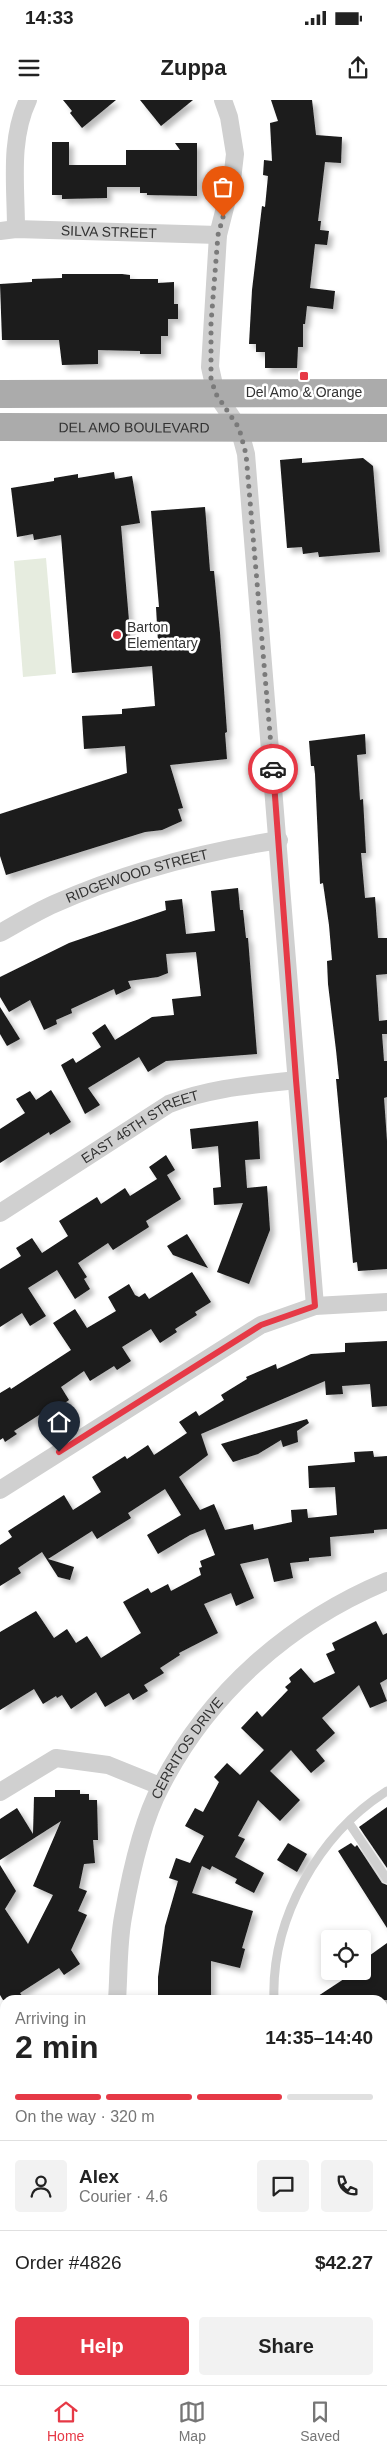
<!DOCTYPE html>
<meta charset="utf-8">
<style>
:root{--surface:#fff;--page:#f2f2f2;--text:#222;--muted:#767676;--line:#e0e0e0;--accent:#e63946}
body{margin:0;font-family:Arial,sans-serif;background:var(--page);color:var(--text);height:100vh;display:flex;flex-direction:column;font-size:19px;white-space:nowrap}
*{box-sizing:border-box;margin:0}
p{font-size:16px;color:var(--muted)}
.icon{flex:none;width:28px;height:28px;fill:none;stroke:currentColor;stroke-width:2;stroke-linecap:round;stroke-linejoin:round}
.map{position:relative;flex:1;overflow:hidden}
.panel{position:absolute;left:0px;top:1895px;width:388px;height:390px;display:flex;flex-direction:column;background:var(--surface);border-radius:15px 15px 0 0;box-shadow:0 2px 8px #0003}
.panel>*{flex:none}
.controls{position:absolute;left:321px;top:1830px;display:grid;gap:10px}
.controls a{display:grid;place-items:center;width:50px;height:50px;border-radius:5px;background:var(--surface);box-shadow:0 2px 8px #0003;font-size:25px}
.pin{position:absolute;display:grid;place-items:center;width:42px;height:42px;color:#fff;margin:-51px -21px;border-radius:50% 50% 50% 0;rotate:-45deg;box-shadow:0 0 5px #0007}
.pin .icon{rotate:45deg}
.courier{position:absolute;display:grid;place-items:center;width:50px;height:50px;margin:-25px;border:4px solid #e63946;border-radius:50%;background:#fff;color:#222;box-shadow:0 1px 6px #0007}
.summary em{font-style:normal;font-weight:700}
.summary div{display:flex;flex-direction:column-reverse}
.summary{display:flex;align-items:center;justify-content:space-between;height:85px;padding:0 15px}
h1{font-size:32px;font-weight:700;line-height:38px}
.bar{display:grid;grid-template-columns:repeat(4,1fr);gap:8px 5px;align-content:center;height:60px;padding:0 15px}
.bar i{height:6px;border-radius:4px;background:var(--line)}
.bar .selected{background:var(--accent)}
.bar p{grid-column:span 4}
.line{display:flex;align-items:center;gap:12px;padding:0 15px;border-top:1px solid var(--line)}
.line div{flex:1}
.round{display:grid;place-items:center;flex:none;width:52px;height:52px;border-radius:5px;background:var(--page)}
.action{display:flex;gap:10px;margin-top:auto;padding:10px 15px}
.action a{flex:1;height:58px;border-radius:5px;background:var(--accent);color:#fff;font-size:20px;font-weight:700;line-height:58px;text-align:center}
.action a+a{background:var(--page);color:var(--text)}
.status{display:flex;justify-content:space-between;align-items:center;height:35px;padding:0 25px;background:var(--surface);direction:ltr}
.status svg{height:14px;fill:currentColor}
header{display:flex;justify-content:space-between;align-items:center;height:65px;padding:0 15px;background:var(--surface);font-size:22px;font-weight:700}
.tabs{display:flex;justify-content:space-around;align-items:center;height:70px;border-top:1px solid var(--line);background:var(--surface);font-size:14px;color:var(--muted)}
.tabs a{display:grid;justify-items:center;gap:2px}
.tabs .selected{color:var(--accent)}
.map>svg:first-child{display:block}
.green{fill:#e6ecdf}
.building{fill:#1a1a1a;filter:url(#shadow)}
.lines{fill:none;stroke-linecap:round;stroke-linejoin:round}
.service{stroke:#d0d0d0;stroke-width:9}
.minor{stroke:#d0d0d0;stroke-width:18}
.secondary{stroke:#bdbdbd;stroke-width:25}
.primary{stroke:#ababab;stroke-width:28}
.done{stroke:#7a7a7a;stroke-width:5;stroke-dasharray:0 9}
.route{stroke:#e63946;stroke-width:6}
.poi-dot{fill:#e63946;stroke:#fff;stroke-width:2}
.labels{text-anchor:middle;dominant-baseline:central;stroke-width:5;stroke-linejoin:round;paint-order:stroke}
.street-label{font-size:14px;fill:#333;stroke:#fff}
.poi-label{font-size:14px;fill:#333;stroke:#fff}
</style>
<div class="status"><b>14:33</b><svg viewBox="0 0 49 12"><path d="M0 12V9h3v3zM5 12V6h3v6zM10 12V3h3v9zM15 12V0h3v12zM26 1h20v11H26zM47 4h2v5h-2z"/></svg></div>
<header><svg class="icon" aria-label="menu" viewBox="0 0 24 24"><path d="M4 6h16M4 12h16M4 18h16"/></svg>Zuppa<svg class="icon" aria-label="share" viewBox="0 0 24 24"><path d="M12 15V3M7 8l5-5 5 5M5 13v7h14v-7"/></svg></header>
<div class="map">
<svg width="387" height="2285" viewBox="0 0 387 2285">
<defs>
<filter id="shadow"><feDropShadow dx="4.5" dy="4.5" stdDeviation="2.5" flood-color="#0004"/></filter>
</defs>
<rect width="100%" height="100%" fill="#fff"/>
<g class="green">
<polygon points="46,458 56,574 23,577 14,461"/>
<polygon points="5,1987 5,2221 0,2225 0,1990"/>
</g>
<g class="building">
<polygon points="63,0 116,0 82,28 70,13 72,11"/>
<polygon points="140,0 193,0 161,26"/>
<polygon points="271,0 312,0 316,35 342,37 341,63 325,62 318,121 321,121 320,130 329,131 327,145 315,144 310,188 335,191 333,209 307,206 305,224 303,224 303,247 298,247 297,268 265,268 265,252 256,252 256,244 249,244 252,190 262,106 265,107 268,76 263,75 264,60 272,61 270,23 278,21"/>
<polygon points="52,42 69,42 69,65 126,65 126,50 180,50 175,43 197,43 197,96 147,95 147,93 140,93 140,87 107,87 107,98 62,99 62,95 52,95"/>
<polygon points="62,174 122,174 130,175 130,179 158,179 158,183 174,182 174,204 178,204 178,219 168,219 168,236 161,236 161,254 140,254 140,251 98,250 98,264 62,265 59,240 2,240 0,184 32,182 32,179 62,178"/>
<polygon points="302,358 302,363 363,358 373,366 380,452 319,457 318,452 303,454 302,447 287,448 280,360"/>
<polygon points="114,372 115,379 132,376 140,423 121,426 131,545 158,542 156,507 159,507 151,411 205,407 210,471 214,471 220,533 227,632 225,633 227,659 170,665 183,708 178,709 182,721 162,730 145,732 6,775 0,756 0,714 127,673 125,646 84,649 82,616 122,614 122,609 155,606 152,566 72,573 61,435 34,440 33,434 17,437 11,388 54,381 54,378 78,374 78,378"/>
<polygon points="365,634 366,654 357,655 360,700 363,699 366,753 361,753 365,798 375,797 378,838 387,838 387,874 376,875 379,921 387,920 387,934 382,934 384,961 387,961 387,997 384,998 387,1041 387,1169 358,1171 357,1162 353,1163 336,979 339,979 336,950 328,884 327,861 332,860 329,825 323,783 320,784 315,674 314,666 311,666 309,641"/>
<polygon points="238,788 240,810 243,810 246,838 248,838 257,954 166,961 148,972 139,957 88,988 100,1005 85,1014 61,965 73,958 76,963 101,947 92,933 105,924 115,940 152,917 174,915 172,899 201,896 196,852 166,854 168,873 158,877 128,881 131,888 116,895 114,889 71,909 72,913 56,920 57,924 44,930 30,900 9,912 0,897 0,877 69,843 166,810 165,801 182,799 186,834 215,831 211,791"/>
<polygon points="0,907 20,939 7,946 0,934"/>
<polygon points="51,990 71,1022 50,1035 49,1032 0,1063 0,1029 25,1013 16,999 30,991 36,1000"/>
<polygon points="258,1021 260,1059 245,1060 247,1088 267,1086 270,1130 249,1184 217,1172 243,1103 214,1105 213,1088 221,1087 218,1046 192,1049 190,1029"/>
<polygon points="166,1055 175,1070 167,1075 181,1099 146,1121 149,1127 113,1150 108,1143 78,1163 87,1177 84,1179 90,1189 75,1199 57,1170 28,1188 46,1216 30,1226 22,1213 0,1227 0,1169 21,1156 16,1148 32,1138 42,1153 68,1136 59,1121 97,1097 101,1104 125,1088 130,1096 157,1079 149,1067"/>
<polygon points="187,1134 208,1168 173,1155 167,1146"/>
<polygon points="192,1172 211,1202 195,1212 197,1215 175,1229 177,1232 160,1243 151,1229 122,1247 131,1261 117,1270 114,1266 90,1281 84,1271 61,1287 69,1300 49,1314 47,1310 14,1331 17,1334 5,1342 3,1338 0,1340 0,1293 10,1287 11,1289 71,1250 53,1223 75,1209 87,1228 116,1211 108,1197 129,1184 135,1195 139,1197 145,1193 149,1199"/>
<polygon points="387,1241 387,1306 372,1307 370,1284 342,1286 343,1294 326,1295 325,1281 201,1334 208,1355 179,1377 200,1410 214,1404 225,1430 253,1424 254,1430 292,1422 291,1410 307,1409 308,1418 337,1415 335,1387 309,1388 308,1366 355,1362 354,1352 373,1351 374,1357 387,1356 387,1429 374,1430 374,1433 330,1437 331,1456 309,1458 309,1461 290,1463 293,1478 274,1482 268,1458 240,1464 254,1498 236,1506 231,1493 204,1504 218,1533 179,1553 180,1555 160,1568 164,1573 144,1585 148,1591 133,1600 129,1593 105,1607 96,1592 71,1609 62,1595 57,1598 56,1596 43,1604 34,1589 0,1610 0,1532 36,1511 54,1538 67,1529 76,1543 87,1536 101,1558 141,1533 123,1502 148,1488 151,1493 168,1484 171,1491 201,1475 199,1468 202,1467 200,1461 215,1455 205,1429 190,1435 158,1454 147,1435 181,1415 165,1389 128,1413 131,1418 97,1439 92,1431 48,1459 74,1467 70,1480 58,1477 42,1452 18,1468 21,1473 0,1486 0,1445 12,1437 8,1431 64,1395 73,1410 101,1392 92,1377 125,1356 127,1359 148,1345 154,1355 187,1333 179,1322 196,1311 199,1316 224,1300 221,1295 247,1279 246,1277 276,1264 277,1269 311,1254 345,1252 345,1243"/>
<polygon points="307,1319 309,1323 297,1331 298,1342 283,1347 281,1340 258,1354 233,1362 221,1344"/>
<polygon points="376,1521 383,1535 387,1533 387,1579 380,1583 387,1601 370,1608 359,1585 322,1618 335,1633 316,1650 325,1661 311,1673 291,1650 270,1671 300,1700 280,1721 258,1700 238,1736 245,1739 235,1757 264,1773 254,1793 235,1783 237,1779 212,1766 210,1770 202,1766 192,1793 253,1811 242,1848 245,1849 240,1868 211,1861 211,1900 158,1900 158,1877 165,1826 178,1781 169,1778 176,1758 190,1763 204,1736 185,1726 195,1708 203,1712 219,1682 214,1677 227,1663 240,1675 264,1650 241,1628 257,1611 262,1617 288,1590 285,1587 291,1582 289,1578 301,1568 314,1583 335,1573 326,1554 335,1550 332,1543"/>
<polygon points="55,1690 80,1690 80,1694 89,1694 89,1700 97,1700 98,1740 93,1740 95,1763 84,1764 79,1788 87,1791 78,1811 87,1815 71,1850 80,1864 64,1875 59,1868 20,1893 25,1900 3,1900 0,1895 0,1765 16,1791 5,1809 28,1844 53,1795 33,1786 61,1721 0,1760 0,1719 17,1708 33,1734 34,1697 55,1697"/>
<polygon points="387,1707 387,1768 359,1727"/>
<polygon points="288,1743 307,1754 297,1772 277,1760"/>
<polygon points="351,1743 355,1747 357,1745 382,1783 387,1785 387,1828 338,1751"/>
<polygon points="387,1843 387,1900 312,1900 356,1871 362,1871 362,1861"/>
</g>
<g class="lines">
<g class="service">
<polyline points="349,1723 387,1779"/>
<path d="M274,1900C271,1818 319,1734 387,1691"/>
<polyline points="382,2189 387,2193"/>
<polyline points="233,2285 241,2280"/>
</g>
<g class="minor">
<polyline points="223,0 229,17 235,54 232,80 218,135 210,267 216,294 239,328 246,354 315,1206"/>
<path d="M16,129C16,86 9,40 28,0"/>
<path id="s1" d="M0,131L16,129L218,135"/>
<path id="s2" d="M0,833C18,823 36,812 54,804C126,772 202,752 279,740"/>
<path id="s3" d="M0,1113L169,1004C210,988 252,985 296,980"/>
<polyline points="0,1390 261,1225 315,1206 387,1202"/>
<polyline points="0,1692 56,1658 108,1665 160,1686"/>
<path id="s4" d="M117,1900C119,1873 118,1844 123,1817C130,1777 142,1721 161,1686C209,1592 291,1521 387,1481"/>
<polyline points="0,1978 5,1975"/>
<polyline points="263,2280 269,2285"/>
</g>
<g class="secondary">
<polyline points="382,2004 387,2001"/>
<polyline points="382,2040 387,2037"/>
<polyline points="0,2247 5,2243"/>
<polyline points="0,2282 5,2279"/>
</g>
<g class="primary">
<polyline points="0,294 387,293"/>
<path id="s5" d="M0,327L387,328"/>
</g>
</g>
<g class="lines">
<polyline class="done" points="223,117 218,135 211,223 211,279 216,294 239,328 246,354 273,669"/>
<polyline class="route" points="59,1352 261,1225 315,1206 296,980 273,669"/>
</g>
<g class="poi-dot">
<rect x="299" y="271" width="10" height="10" rx="2.5"/>
<circle cx="117" cy="535" r="5"/>
</g>
<g class="labels">
<g class="street-label">
<text stroke="none"><textPath href="#s1" startOffset="109">SILVA STREET</textPath></text>
<text stroke="none"><textPath href="#s5" startOffset="134">DEL AMO BOULEVARD</textPath></text>
<text stroke="none"><textPath href="#s2" startOffset="149">RIDGEWOOD STREET</textPath></text>
<text stroke="none"><textPath href="#s3" startOffset="165">EAST 46TH STREET</textPath></text>
<text stroke="none"><textPath href="#s4" startOffset="266">CERRITOS DRIVE</textPath></text>
</g>
<g class="poi-label">
<text x="304" y="292">Del Amo &amp; Orange</text>
<text x="127" y="527" text-anchor="start">Barton<tspan x="127" dy="16">Elementary</tspan></text>
</g>
</g>
</svg>
<div class="controls">
<a><svg class="icon" aria-label="locate" viewBox="0 0 24 24"><circle cx="12" cy="12" r="6"/><path d="M12 2v4M12 18v4M2 12h4M18 12h4"/></svg></a>
</div>
<div class="pin" style="left:223px;top:117px;background:#ea580c"><svg class="icon" aria-label="bag" viewBox="0 0 24 24"><path d="M5 8h14l-1 12H6zM9 8a3 3 0 0 1 6 0"/></svg></div>
<div class="pin" style="left:59px;top:1352px;background:#1f2937"><svg class="icon" aria-label="home" viewBox="0 0 24 24"><path d="M3 11l9-7 9 7M6 9v11h12V9"/></svg></div>
<div class="courier" style="left:273px;top:669px"><svg class="icon" aria-label="car" viewBox="0 0 24 24"><path d="M5 17H2v-5l4-1 3-4h7l3 4 3 1v5h-3M9 17h6M6 11h13"/><circle cx="7" cy="17" r="2"/><circle cx="17" cy="17" r="2"/></svg></div>
<section class="panel">
<div class="summary"><div><h1>2 min</h1><p>Arriving in</p></div><em>14:35–14:40</em></div>
<div class="bar"><i class="selected"></i><i class="selected"></i><i class="selected"></i><i></i><p>On the way · 320 m</p></div>
<div class="line" style="height:90px"><a class="round"><svg class="icon" aria-label="person" viewBox="0 0 24 24"><circle cx="12" cy="8" r="4"/><path d="M4 21q1-7 8-7t8 7"/></svg></a><div><b>Alex</b><p>Courier · 4.6</p></div><a class="round"><svg class="icon" aria-label="chat" viewBox="0 0 24 24"><path d="M4 5h16v11H9l-5 4z"/></svg></a><a class="round"><svg class="icon" aria-label="phone" viewBox="0 0 24 24"><path d="M5 4h4l2 5-3 2q2 4 5 5l2-3 5 2v4C11 20 4 13 5 4z"/></svg></a></div>
<div class="line" style="height:65px"><div>Order #4826</div><b>$42.27</b></div>
<div class="action"><a>Help</a><a>Share</a></div>
</section>
</div>
<nav class="tabs">
<a class="selected"><svg class="icon" aria-label="home" viewBox="0 0 24 24"><path d="M3 11l9-7 9 7M6 9v11h12V9"/></svg>Home</a>
<a><svg class="icon" aria-label="map" viewBox="0 0 24 24"><path d="M3 6l6-2 6 2 6-2v14l-6 2-6-2-6 2zM9 4v14M15 6v14"/></svg>Map</a>
<a><svg class="icon" aria-label="saved" viewBox="0 0 24 24"><path d="M7 4h10v16l-5-4-5 4z"/></svg>Saved</a>
</nav>
